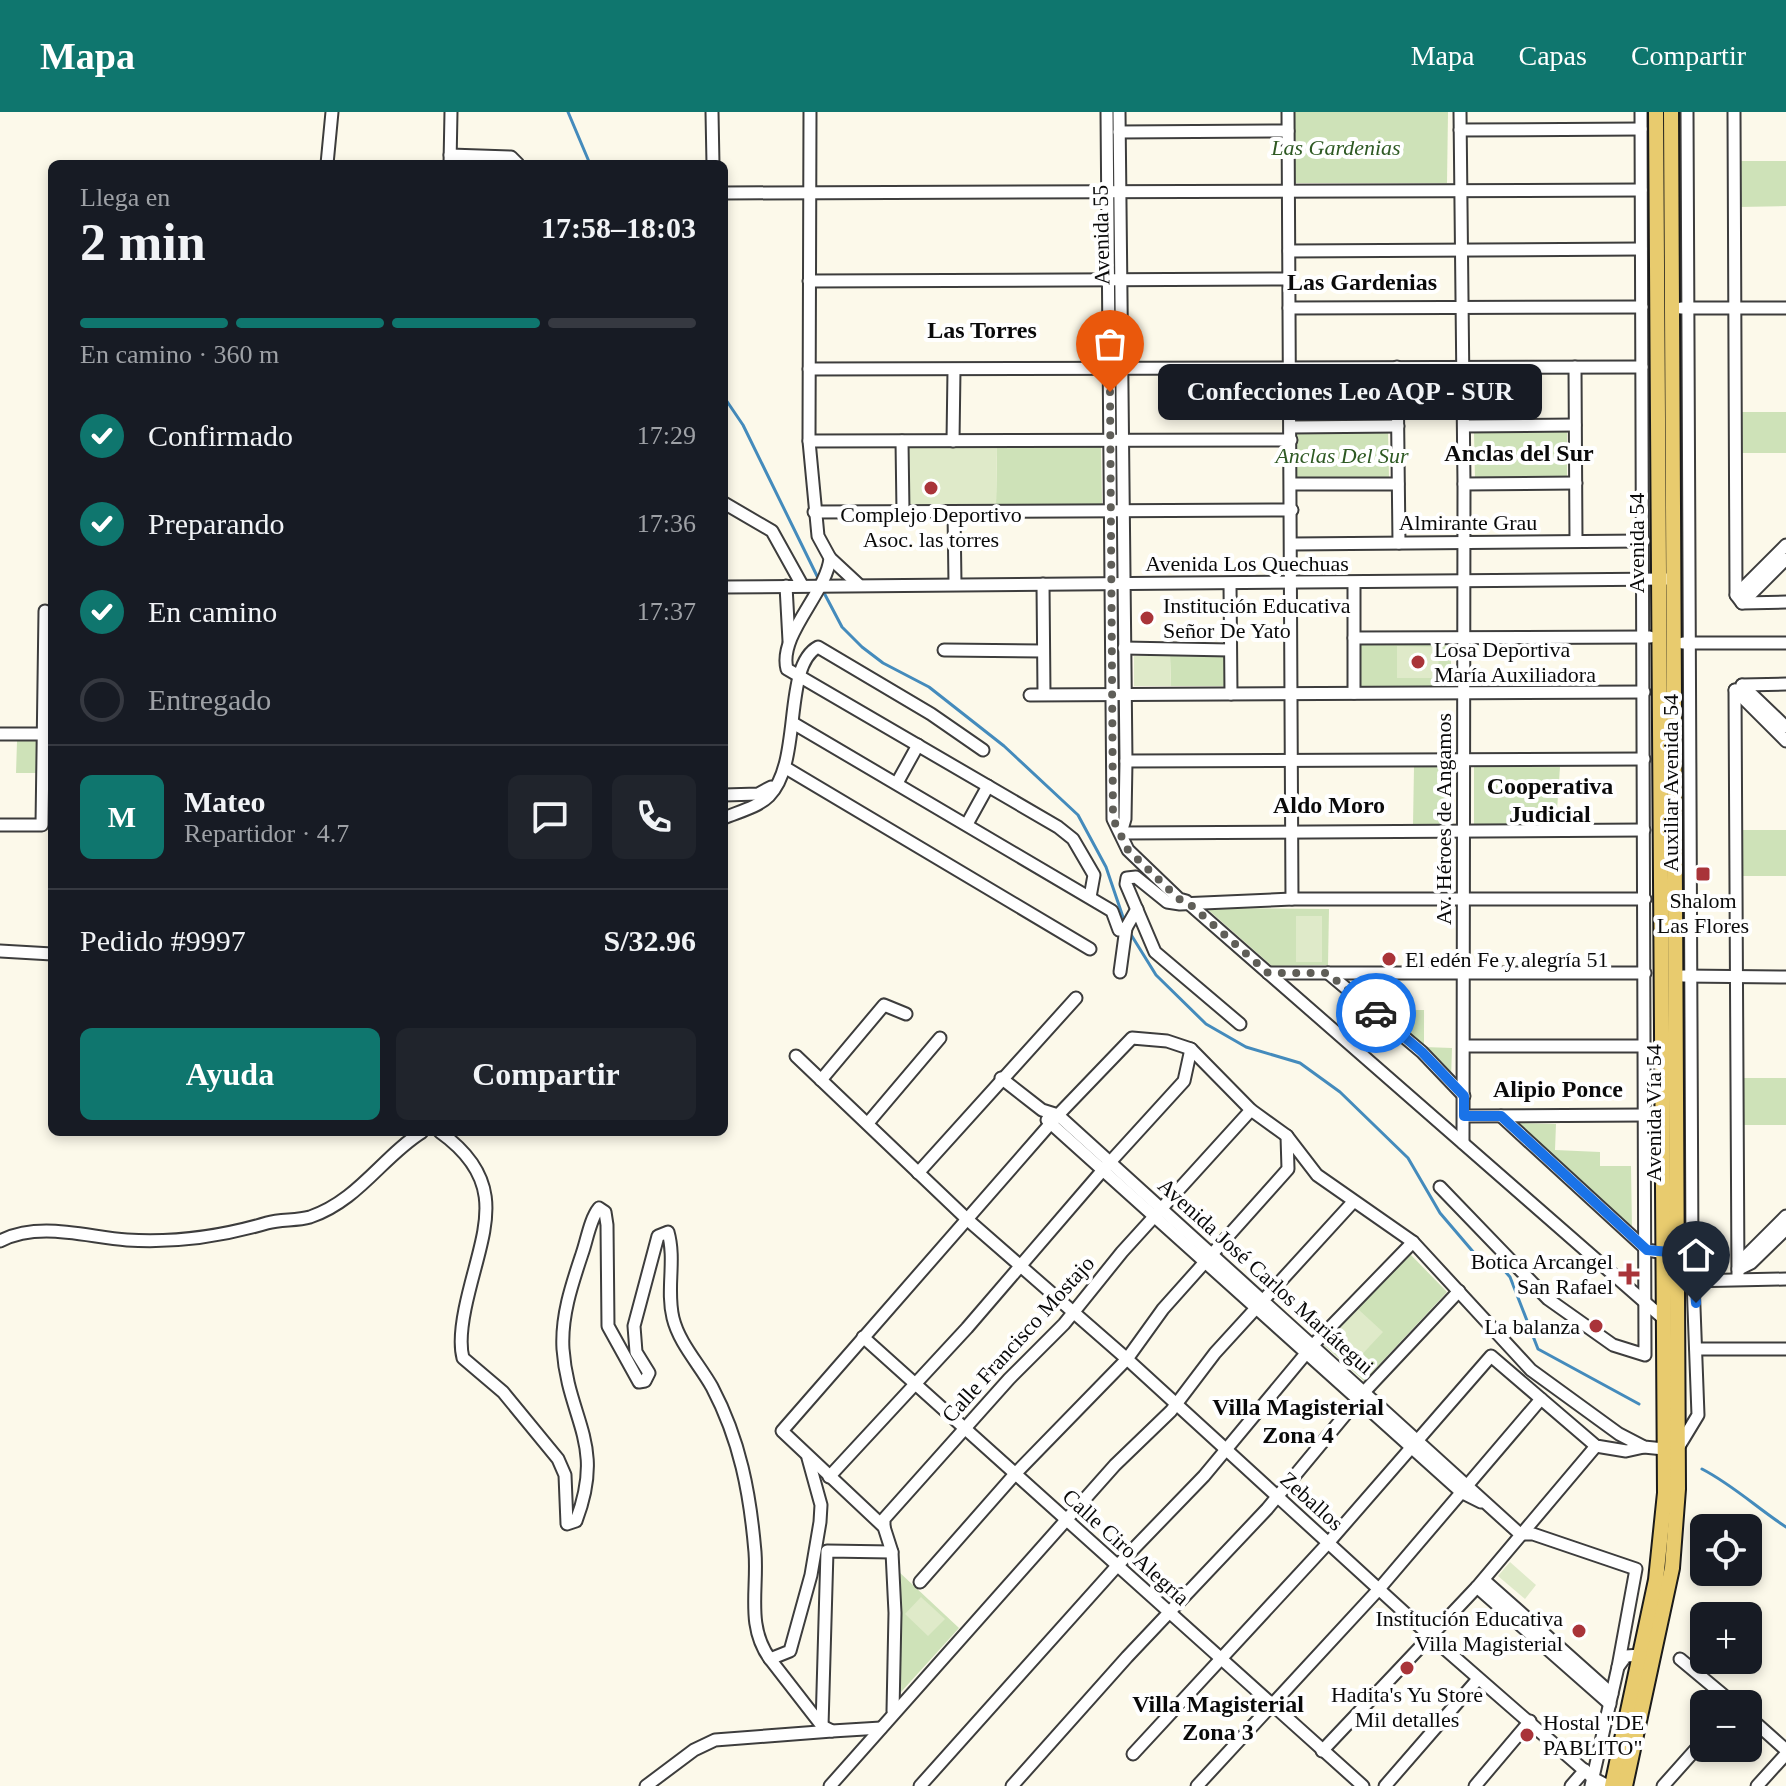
<!DOCTYPE html>
<html lang="es">
<meta charset="utf-8">
<style>
:root{--surface:#171b24;--page:#20242c;--text:#f1f3f6;--muted:#9ea1a6;--line:#363941;--accent:#0f766e}
body{margin:0;font-family:"Times New Roman",serif;background:var(--page);color:var(--text);height:100vh;display:flex;flex-direction:column;font-size:30px;white-space:nowrap}
*{box-sizing:border-box;margin:0}
p{font-size:26px;color:var(--muted)}
.icon{flex:none;width:44px;height:44px;fill:none;stroke:currentColor;stroke-width:2;stroke-linecap:round;stroke-linejoin:round}
.map{position:relative;flex:1;overflow:hidden}
.details{position:absolute;left:48px;top:48px;width:680px;height:976px;display:flex;flex-direction:column;background:var(--surface);border-radius:12px;box-shadow:0 4px 12px #0003}
.details>*{flex:none}
.tools{position:absolute;left:1690px;top:1402px;display:grid;gap:16px}
.tools a{display:grid;place-items:center;width:72px;height:72px;border-radius:12px;background:var(--surface);box-shadow:0 4px 12px #0003;font-size:40px}
.pin{position:absolute;display:grid;place-items:center;width:68px;height:68px;color:#fff;margin:-82px -34px;border-radius:50% 50% 50% 0;rotate:-45deg;box-shadow:0 0 8px #0007}
.pin .icon{rotate:45deg}
.courier{position:absolute;display:grid;place-items:center;width:80px;height:80px;margin:-40px;border:6px solid #1a73e8;border-radius:50%;background:#fff;color:#222;box-shadow:0 2px 10px #0007}
.bubble{position:absolute;height:56px;border-radius:12px;background:var(--surface);box-shadow:0 4px 12px #0003;font-size:26px;font-weight:800;line-height:56px;text-align:center}
.summary em{font-style:normal;font-weight:800}
.summary div{display:flex;flex-direction:column-reverse}
.summary{display:flex;align-items:center;justify-content:space-between;height:136px;padding:0 32px}
h1{font-size:52px;font-weight:800;line-height:60px}
.bar{display:grid;grid-template-columns:repeat(4,1fr);gap:12px 8px;align-content:center;height:96px;padding:0 32px}
.bar i{height:10px;border-radius:6px;background:var(--line)}
.bar .on{background:var(--accent)}
.bar p{grid-column:span 4}
.line{display:flex;align-items:center;gap:20px;padding:0 32px;border-top:2px solid var(--line)}
.line div{flex:1}
.round{display:grid;place-items:center;flex:none;width:84px;height:84px;border-radius:12px;background:var(--page)}
ol{padding:0 32px;list-style:none}
li{display:flex;align-items:center;gap:24px;height:88px}
li p{margin-inline-start:auto}
li .icon{padding:8px;border-radius:50%;background:var(--accent);color:#fff;stroke-width:4}
li:last-child{color:var(--muted)}
li i{width:44px;height:44px;border:4px solid var(--line);border-radius:50%}
.button{display:flex;gap:16px;margin-top:auto;padding:16px 32px}
.button a{flex:1;height:92px;border-radius:12px;background:var(--accent);color:#fff;font-size:32px;font-weight:800;line-height:92px;text-align:center}
.button a+a{background:var(--page);color:var(--text)}
header{display:flex;align-items:center;gap:48px;box-sizing:border-box;height:112px;padding:0 40px;background:var(--accent);color:#fff}
header strong{font-size:38px}
nav{display:flex;gap:44px;margin-inline-start:auto;font-size:28px}
.map>svg:first-child{display:block}
.green{fill:#cee2b8}
.pitch{fill:#dfeac9}
.lines{fill:none;stroke-linecap:round;stroke-linejoin:round}
.stream{stroke:#448bbc;stroke-width:3}
.minor-casing{stroke:#3d3d3d;stroke-width:15}
.major-casing{stroke:#1b1b1b;stroke-width:18}
.minor{stroke:#fff;stroke-width:11}
.major{stroke:#e8cb6e;stroke-width:14}
.done{stroke:#5f5e58;stroke-width:8;stroke-dasharray:0 14.4}
.route{stroke:#1a73e8;stroke-width:10}
.poi-dot{fill:#a93439;stroke:#fff;stroke-width:3}
.labels{text-anchor:middle;dominant-baseline:central;stroke-width:8;stroke-linejoin:round;paint-order:stroke}
.park-label{font-size:22px;font-style:italic;fill:#2e5923;stroke:#fff}
.street-label{font-size:22px;fill:#0a0a0a;stroke:#fff}
.poi-label{font-size:22px;fill:#0a0a0a;stroke:#fff;text-anchor:start}
.neighbourhood-label{font-size:24px;font-weight:bold;fill:#0a0a0a;stroke:#fff}
</style>
<header>
<strong>Mapa</strong>
<nav><a>Mapa</a><a>Capas</a><a>Compartir</a></nav>
</header>
<div class="map">
<svg width="1786" height="1674" viewBox="0 0 1786 1674">
<rect width="100%" height="100%" fill="#fcf9ea"/>
<g class="green">
<polygon points="1294,0 1448,0 1447,71 1294,71"/>
<polygon points="1739,49 1786,49 1786,94 1739,95"/>
<rect x="1741" y="300" width="45" height="41"/>
<polygon points="1388,319 1389,366 1296,367 1296,320"/>
<polygon points="1567,319 1567,366 1475,366 1474,320"/>
<polygon points="997,335 1101,335 1102,393 996,393"/>
<rect x="1360" y="531" width="91" height="45"/>
<polygon points="1170,544 1226,545 1226,574 1171,574"/>
<polygon points="17,629 38,629 37,661 16,661"/>
<polygon points="1414,655 1450,655 1450,713 1413,713"/>
<polygon points="1474,655 1560,655 1556,712 1474,712"/>
<polygon points="1739,718 1786,718 1786,764 1740,764"/>
<polygon points="1206,796 1329,797 1328,853 1272,854"/>
<polygon points="1382,898 1424,898 1424,935 1452,936 1451,967 1424,935"/>
<rect x="1740" y="966" width="46" height="47"/>
<polygon points="1517,1011 1556,1012 1555,1038 1600,1040 1600,1054 1631,1054 1632,1116"/>
<polygon points="1410,1142 1447,1180 1364,1269 1324,1233"/>
<polygon points="898,1459 959,1516 901,1580 899,1578"/>
</g>
<g class="pitch">
<polygon points="997,335 996,393 909,393 909,336"/>
<polygon points="1397,534 1439,535 1438,566 1397,566"/>
<polygon points="1134,544 1170,544 1171,574 1134,574"/>
<rect x="1296" y="804" width="26" height="46"/>
<polygon points="1358,1197 1383,1220 1354,1251 1329,1228"/>
<polygon points="1510,1450 1536,1473 1525,1487 1498,1464"/>
<polygon points="921,1485 945,1507 928,1524 905,1502"/>
</g>
<g class="lines">
<g class="stream">
<polyline points="568,0 590,52"/>
<polyline points="724,285 743,313 818,466"/>
<polyline points="822,477 842,515 862,535 883,551 929,575 1004,634 1078,703 1106,755 1125,811"/>
<polyline points="1130,821 1156,863 1206,912 1246,935 1300,951 1340,980 1408,1046 1440,1101 1475,1142 1503,1157 1510,1165 1538,1237 1639,1292"/>
<path d="M1702,1357C1733,1373 1757,1396 1786,1415"/>
</g>
<g class="minor-casing">
<g id="minor">
<polyline points="712,0 713,52"/>
<path d="M810,0L809,329L818,424L830,446C827,480 778,523 787,557L1058,715L1073,727L1094,763L1090,785"/>
<polyline points="1107,0 1113,707 1128,738 1179,787 1186,789 1663,1206"/>
<polyline points="1119,0 1126,649 1125,707 1121,721"/>
<polyline points="1288,0 1292,787"/>
<polyline points="1460,0 1464,372 1463,1031"/>
<polyline points="1734,0 1736,483 1742,491 1786,490"/>
<polyline points="1460,18 1641,17"/>
<polyline points="1119,20 1288,19"/>
<polyline points="450,43 511,45 518,52"/>
<polyline points="327,52 332,0"/>
<polyline points="450,52 451,0"/>
<polyline points="724,81 1641,78"/>
<polyline points="1289,139 1641,137"/>
<polyline points="809,169 1289,167"/>
<polyline points="1289,196 1642,195"/>
<polyline points="1681,196 1786,196"/>
<polyline points="1397,255 1399,431"/>
<polyline points="1575,255 1576,429"/>
<polyline points="809,257 1642,255"/>
<polyline points="1464,314 1575,313"/>
<polyline points="1291,315 1398,314"/>
<polyline points="809,329 1291,328"/>
<polyline points="902,329 903,400"/>
<polyline points="953,329 954,258"/>
<polyline points="1292,372 1398,372"/>
<polyline points="1464,372 1576,371"/>
<polyline points="724,391 772,419 802,473"/>
<polyline points="814,400 1292,398"/>
<polyline points="954,400 955,472"/>
<polyline points="1293,432 1644,429"/>
<polyline points="830,446 858,472"/>
<polyline points="1354,471 1354,581"/>
<polyline points="1043,472 1044,582"/>
<polyline points="1230,472 1231,582"/>
<polyline points="786,474 789,529"/>
<polyline points="724,475 1667,467"/>
<polyline points="1736,483 1786,433"/>
<polyline points="1742,491 1786,447"/>
<polyline points="1354,526 1650,525"/>
<polyline points="1683,531 1786,531"/>
<polyline points="1124,536 1230,538"/>
<polyline points="944,538 1043,539"/>
<polyline points="1742,573 1786,615"/>
<polyline points="1742,573 1786,572"/>
<polyline points="1735,578 1738,1167"/>
<polyline points="1735,578 1786,629"/>
<polyline points="1030,583 1644,580"/>
<polyline points="793,611 1112,799 1119,818 1126,816 1137,797"/>
<polyline points="0,622 52,622"/>
<polyline points="1126,649 1644,647"/>
<polyline points="786,656 1090,837"/>
<polyline points="897,671 918,633"/>
<polyline points="724,683 758,682 771,675"/>
<path d="M724,706C738,700 758,695 769,684C803,650 782,554 818,535L931,602L983,638"/>
<polyline points="967,712 988,674"/>
<polyline points="0,713 42,713 45,499"/>
<polyline points="1121,721 1644,718"/>
<polyline points="0,839 52,842"/>
<polyline points="1120,860 1126,816"/>
<polyline points="1268,861 1645,861"/>
<polyline points="1328,861 1422,940 1464,984"/>
<polyline points="1683,864 1786,865"/>
<polyline points="1240,912 1155,840 1126,772 1127,766 1136,765 1167,790 1180,792 1292,787 1645,787"/>
<polyline points="1464,934 1645,934"/>
<polyline points="796,944 969,1109 1127,1247 1429,1523 1593,1666 1608,1674"/>
<polyline points="1001,966 1042,998 1058,1003 1520,1422 1533,1422 1636,1457 1618,1555"/>
<polyline points="821,968 884,893 906,902"/>
<polyline points="1464,1004 1645,1003"/>
<polyline points="1501,1004 1647,1138 1671,1142"/>
<polyline points="1047,1008 1461,1380 1481,1390"/>
<polyline points="868,1011 940,926"/>
<path d="M440,1020C514,1073 480,1123 465,1197C462,1212 459,1231 463,1246L503,1280L558,1347L565,1363L567,1412L576,1409C606,1331 568,1308 563,1237C561,1204 572,1172 582,1142C587,1128 590,1107 599,1096L605,1100L607,1113L608,1214L639,1270L645,1269L649,1261L636,1240L634,1214L658,1124L668,1120C676,1148 666,1178 673,1206C679,1231 699,1252 712,1275C740,1328 750,1381 755,1440C758,1478 746,1514 770,1547L790,1539L811,1463L820,1410L821,1393L808,1346"/>
<polyline points="918,1061 1076,886"/>
<polyline points="1440,1075 1548,1187 1613,1233 1645,1243 1641,0"/>
<path d="M0,1129C40,1109 86,1125 127,1128C174,1131 223,1124 267,1111C281,1107 296,1109 310,1105C358,1089 383,1044 422,1020"/>
<polyline points="1738,1157 1745,1145 1786,1104"/>
<polyline points="1739,1157 1751,1151 1786,1117"/>
<polyline points="1688,1169 1786,1167"/>
<polyline points="863,1225 1363,1674"/>
<polyline points="1696,1237 1786,1237"/>
<polyline points="1678,1336 1698,1303 1692,1142 1687,0"/>
<polyline points="829,1365 967,1216 1102,1059 1184,969 1191,937"/>
<polyline points="884,1415 884,1407 1009,1267 1064,1212 1122,1140 1251,998"/>
<polyline points="1484,1468 1612,1582"/>
<polyline points="920,1470 1015,1362 1127,1247 1163,1197 1288,1057 1287,1024"/>
<polyline points="1477,1475 1610,1592"/>
<polyline points="770,1547 822,1614 832,1619 881,1616"/>
<polyline points="1680,1547 1734,1592"/>
<polyline points="893,1599 895,1501 892,1440 884,1415 782,1319 1058,1003 1132,926 1167,929 1191,937 1251,998 1287,1024 1317,1063 1413,1130 1531,1258 1619,1322 1644,1335 1664,1337"/>
<polyline points="1748,1604 1786,1638"/>
<polyline points="822,1614 827,1439 892,1440"/>
<polyline points="1322,1639 1477,1475 1596,1334"/>
<polyline points="1133,1642 1329,1430 1491,1244 1596,1334 1626,1339 1644,1335"/>
<polyline points="646,1674 694,1638 715,1628 832,1619"/>
<polyline points="830,1674 1115,1353 1171,1299 1215,1241 1353,1090"/>
<polyline points="920,1674 1117,1454 1204,1364 1313,1233 1413,1130"/>
<polyline points="1012,1674 1127,1545 1267,1397 1365,1279 1459,1179"/>
<polyline points="1197,1674 1379,1477 1541,1287"/>
<polyline points="1385,1674 1478,1567"/>
<polyline points="1475,1674 1530,1609"/>
<polyline points="1571,1674 1585,1658"/>
<polyline points="1591,1674 1618,1555 1626,1544 1641,1543"/>
<polyline points="1663,1674 1704,1628"/>
<polyline points="1757,1674 1786,1642"/>
</g>
</g>
<g class="major-casing">
<g id="major">
<polyline points="1612,1674 1656,1468 1665,1381 1656,0"/>
<polyline points="1625,1674 1672,1456 1678,1377 1671,0"/>
</g>
</g>
<use href="#minor" class="minor"/>
<use href="#major" class="major"/>
</g>
<g class="lines">
<polyline class="done" points="1110,280 1113,707 1128,738 1179,787 1186,789 1268,861 1327,861 1376,901"/>
<polyline class="route" points="1376,901 1422,940 1464,984 1464,1004 1501,1004 1647,1138 1692,1142 1696,1191"/>
</g>
<g class="poi-dot">
<circle cx="931" cy="376" r="8"/>
<circle cx="1147" cy="506" r="8"/>
<circle cx="1418" cy="550" r="8"/>
<rect x="1695" y="754" width="16" height="16" rx="4"/>
<circle cx="1389" cy="847" r="8"/>
<path d="M1625 1150h8v8h8v8h-8v8h-8v-8h-8v-8h8z"/>
<circle cx="1596" cy="1214" r="8"/>
<circle cx="1579" cy="1519" r="8"/>
<circle cx="1407" cy="1556" r="8"/>
<circle cx="1527" cy="1623" r="8"/>
</g>
<g class="labels">
<g class="park-label">
<text x="1336" y="35">Las Gardenias</text>
<text x="1342" y="343">Anclas Del Sur</text>
</g>
<g class="street-label">
<text transform="translate(1101 123) rotate(-91)">Avenida 55</text>
<text x="1468" y="410">Almirante Grau</text>
<text transform="translate(1636 431) rotate(-90)">Avenida 54</text>
<text x="1247" y="451">Avenida Los Quechuas</text>
<text transform="translate(1670 671) rotate(-90)">Auxiliar Avenida 54</text>
<text transform="translate(1443 707) rotate(-90)">Av. Héroes de Angamos</text>
<text transform="translate(1653 1001) rotate(-90)">Avenida Vía 54</text>
<text transform="translate(1266 1164) rotate(42)">Avenida José Carlos Mariátegui</text>
<text transform="translate(1018 1227) rotate(-48)">Calle Francisco Mostajo</text>
<text transform="translate(1312 1389) rotate(42)">Zeballos</text>
<text transform="translate(1126 1435) rotate(42)">Calle Ciro Alegría</text>
</g>
<g class="poi-label">
<text x="931" y="402" text-anchor="middle">Complejo Deportivo<tspan x="931" dy="25">Asoc. las torres</tspan></text>
<text x="1163" y="493">Institución Educativa<tspan x="1163" dy="25">Señor De Yato</tspan></text>
<text x="1434" y="537">Losa Deportiva<tspan x="1434" dy="25">María Auxiliadora</tspan></text>
<text x="1703" y="788" text-anchor="middle">Shalom<tspan x="1703" dy="25">Las Flores</tspan></text>
<text x="1405" y="847">El edén Fe y alegría 51</text>
<text x="1613" y="1149" text-anchor="end">Botica Arcangel<tspan x="1613" dy="25">San Rafael</tspan></text>
<text x="1580" y="1214" text-anchor="end">La balanza</text>
<text x="1563" y="1506" text-anchor="end">Institución Educativa<tspan x="1563" dy="25">Villa Magisterial</tspan></text>
<text x="1407" y="1582" text-anchor="middle">Hadita's Yu Store<tspan x="1407" dy="25">Mil detalles</tspan></text>
<text x="1543" y="1610">Hostal "DE<tspan x="1543" dy="25">PABLITO"</tspan></text>
</g>
<g class="neighbourhood-label">
<text x="1362" y="170">Las Gardenias</text>
<text x="982" y="218">Las Torres</text>
<text x="1519" y="341">Anclas del Sur</text>
<text x="1550" y="674">Cooperativa<tspan x="1550" dy="28">Judicial</tspan></text>
<text x="1329" y="693">Aldo Moro</text>
<text x="1558" y="977">Alipio Ponce</text>
<text x="1298" y="1295">Villa Magisterial<tspan x="1298" dy="28">Zona 4</tspan></text>
<text x="1218" y="1592">Villa Magisterial<tspan x="1218" dy="28">Zona 3</tspan></text>
</g>
</g>
</svg>
<div class="tools">
<a><svg class="icon" aria-label="locate" viewBox="0 0 24 24"><circle cx="12" cy="12" r="6"/><path d="M12 2v4M12 18v4M2 12h4M18 12h4"/></svg></a>
<a>+</a>
<a>−</a>
</div>
<div class="pin" style="left:1110px;top:280px;background:#ea580c"><svg class="icon" aria-label="bag" viewBox="0 0 24 24"><path d="M5 8h14l-1 12H6zM9 8a3 3 0 0 1 6 0"/></svg></div>
<div class="pin" style="left:1696px;top:1191px;background:#1f2937"><svg class="icon" aria-label="home" viewBox="0 0 24 24"><path d="M3 11l9-7 9 7M6 9v11h12V9"/></svg></div>
<div class="courier" style="left:1376px;top:901px"><svg class="icon" aria-label="car" viewBox="0 0 24 24"><path d="M5 17H2v-5l4-1 3-4h7l3 4 3 1v5h-3M9 17h6M6 11h13"/><circle cx="7" cy="17" r="2"/><circle cx="17" cy="17" r="2"/></svg></div>
<div class="bubble" style="left:1158px;top:252px;width:384px">Confecciones Leo AQP - SUR</div>
<section class="details">
<div class="summary"><div><h1>2 min</h1><p>Llega en</p></div><em>17:58–18:03</em></div>
<div class="bar"><i class="on"></i><i class="on"></i><i class="on"></i><i></i><p>En camino · 360 m</p></div>
<ol>
<li><svg class="icon" aria-label="check" viewBox="0 0 24 24"><path d="M5 12l5 5 9-10"/></svg>Confirmado<p>17:29</p></li>
<li><svg class="icon" aria-label="check" viewBox="0 0 24 24"><path d="M5 12l5 5 9-10"/></svg>Preparando<p>17:36</p></li>
<li><svg class="icon" aria-label="check" viewBox="0 0 24 24"><path d="M5 12l5 5 9-10"/></svg>En camino<p>17:37</p></li>
<li><i></i>Entregado</li>
</ol>
<div class="line" style="height:144px"><b class="round" style="background:var(--accent);color:#fff">M</b><div><b>Mateo</b><p>Repartidor · 4.7</p></div><a class="round"><svg class="icon" aria-label="chat" viewBox="0 0 24 24"><path d="M4 5h16v11H9l-5 4z"/></svg></a><a class="round"><svg class="icon" aria-label="phone" viewBox="0 0 24 24"><path d="M5 4h4l2 5-3 2q2 4 5 5l2-3 5 2v4C11 20 4 13 5 4z"/></svg></a></div>
<div class="line" style="height:104px"><div>Pedido #9997</div><b>S/32.96</b></div>
<div class="button"><a>Ayuda</a><a>Compartir</a></div>
</section>
</div>
